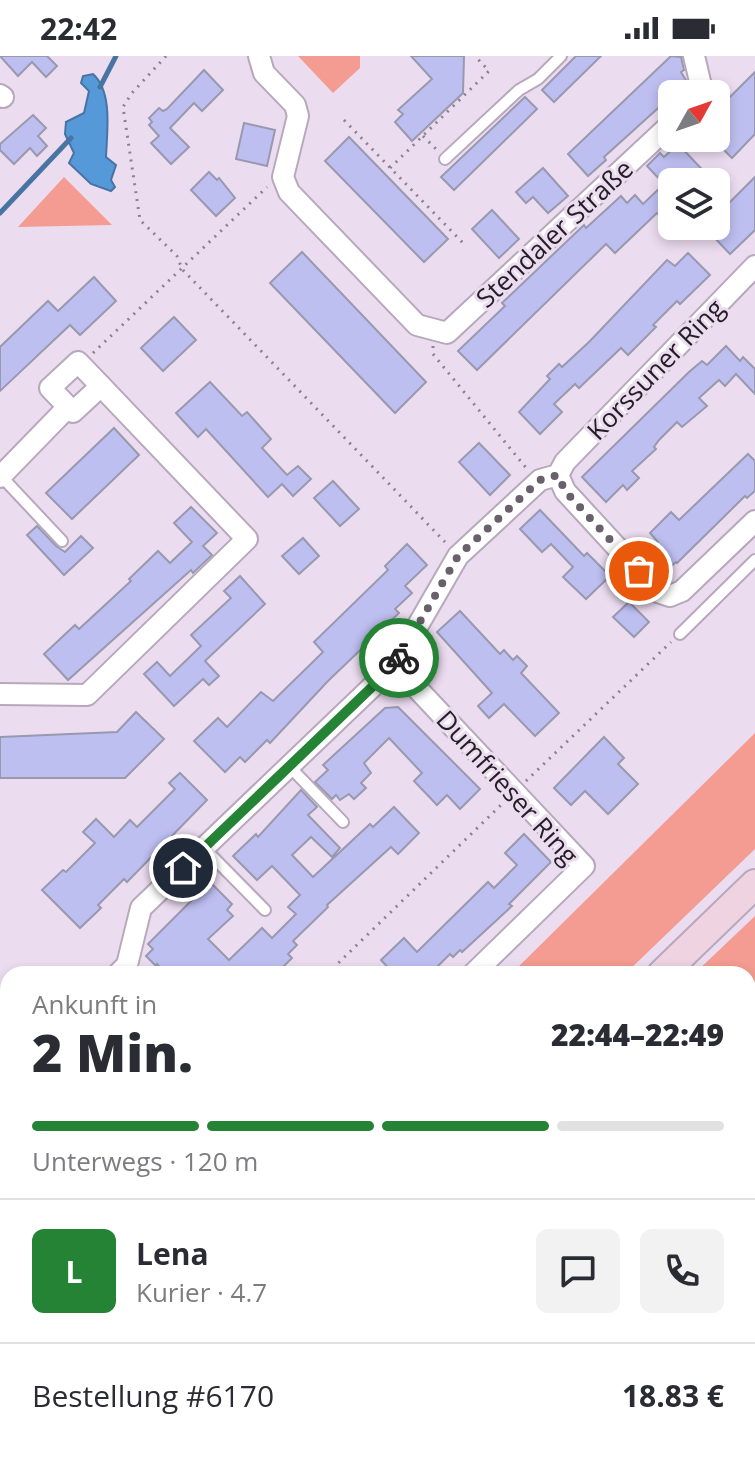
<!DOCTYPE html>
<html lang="de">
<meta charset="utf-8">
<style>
:root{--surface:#fff;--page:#f2f2f3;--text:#2b2b33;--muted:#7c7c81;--line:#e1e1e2;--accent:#258335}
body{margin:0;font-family:"Open Sans",sans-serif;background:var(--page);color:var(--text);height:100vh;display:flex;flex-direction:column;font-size:30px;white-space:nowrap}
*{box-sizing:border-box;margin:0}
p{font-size:26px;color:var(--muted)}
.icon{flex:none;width:44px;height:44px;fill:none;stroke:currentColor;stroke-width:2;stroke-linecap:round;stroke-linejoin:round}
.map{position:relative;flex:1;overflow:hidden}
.panel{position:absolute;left:0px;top:910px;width:756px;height:496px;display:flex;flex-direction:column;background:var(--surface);border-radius:24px 24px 0 0;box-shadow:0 4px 12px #0003}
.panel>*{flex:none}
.needle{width:52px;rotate:50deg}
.buttons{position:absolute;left:658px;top:24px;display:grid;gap:16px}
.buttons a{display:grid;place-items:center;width:72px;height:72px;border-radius:12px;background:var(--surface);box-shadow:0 4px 12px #0003;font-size:40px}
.pin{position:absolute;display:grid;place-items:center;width:68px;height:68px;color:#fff;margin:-34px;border:4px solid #fff;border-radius:50%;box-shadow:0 2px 8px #0007}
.courier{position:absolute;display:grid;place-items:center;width:80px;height:80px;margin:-40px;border:6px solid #258335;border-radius:50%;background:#fff;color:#222;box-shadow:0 2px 10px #0007}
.summary em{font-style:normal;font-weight:800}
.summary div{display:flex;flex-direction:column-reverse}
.summary{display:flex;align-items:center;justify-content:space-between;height:136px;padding:0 32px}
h1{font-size:52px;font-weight:800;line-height:60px}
.bar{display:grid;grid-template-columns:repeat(4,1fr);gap:12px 8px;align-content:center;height:96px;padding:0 32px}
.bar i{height:10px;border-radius:6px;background:var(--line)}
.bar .selected{background:var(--accent)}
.bar p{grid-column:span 4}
.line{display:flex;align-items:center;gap:20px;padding:0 32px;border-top:2px solid var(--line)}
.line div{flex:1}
.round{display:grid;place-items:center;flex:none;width:84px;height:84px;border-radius:12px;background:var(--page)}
.status{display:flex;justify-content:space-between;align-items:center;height:56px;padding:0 40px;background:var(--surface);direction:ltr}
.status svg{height:22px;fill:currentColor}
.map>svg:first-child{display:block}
.green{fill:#f49c91}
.water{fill:#5699d9;stroke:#4774a3;stroke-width:2}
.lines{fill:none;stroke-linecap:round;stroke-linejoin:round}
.stream{stroke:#4774a3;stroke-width:5}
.building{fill:#bebff1;stroke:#9899af;stroke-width:2}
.service-casing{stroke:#b7a8bc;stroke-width:14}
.minor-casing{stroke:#b7a8bc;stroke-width:24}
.tertiary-casing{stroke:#b7a8bc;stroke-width:30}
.secondary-casing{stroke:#b7a8bc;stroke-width:32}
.path{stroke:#8d8290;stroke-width:3;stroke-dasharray:2 6;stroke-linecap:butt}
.service{stroke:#fff;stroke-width:10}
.minor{stroke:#fff;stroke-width:20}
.tertiary{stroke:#fff;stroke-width:26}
.secondary{stroke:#efd3e0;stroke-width:28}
.done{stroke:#69606c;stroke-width:8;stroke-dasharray:0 14.4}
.route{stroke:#258335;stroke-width:10}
.labels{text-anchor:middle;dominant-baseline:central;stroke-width:6;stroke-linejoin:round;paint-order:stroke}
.street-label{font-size:26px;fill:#231e25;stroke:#ecdcf0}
</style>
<div class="status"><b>22:42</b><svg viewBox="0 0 49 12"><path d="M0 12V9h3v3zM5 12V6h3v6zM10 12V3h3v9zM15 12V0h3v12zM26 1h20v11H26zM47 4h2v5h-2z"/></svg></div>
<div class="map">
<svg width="755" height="1406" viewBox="0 0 755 1406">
<rect width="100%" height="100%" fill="#ecdcf0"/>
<g class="green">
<polygon points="298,0 360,0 360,12 333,37"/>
<polygon points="64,121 112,169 18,171"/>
<polygon points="755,677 755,793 625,918 511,918"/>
<polygon points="755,860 755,1117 748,1109 748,918 694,918"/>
<polygon points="0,1354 8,1362 8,1398 113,1398 104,1406 0,1406"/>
<polygon points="315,1398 413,1398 404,1406 322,1406"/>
</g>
<path class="water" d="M93,18C113,36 107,76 106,101L116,109L111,124L115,131L111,135L91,128L69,107L74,97L65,78L66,66L84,57L89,35L81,27L83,20Z"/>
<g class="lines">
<g class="stream">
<polyline points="100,31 116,0"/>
<polyline points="0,157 71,82"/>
</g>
</g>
<g class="building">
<polygon points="0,0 47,0 57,10 46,21 32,6 18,20"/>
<polygon points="411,0 464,0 463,37 412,85 395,66 403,58 398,54 432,23"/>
<polygon points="576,0 601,0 554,46 542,34"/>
<polygon points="671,0 681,1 684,14 681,16 687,26 604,101 606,104 588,120 568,98"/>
<polygon points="204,14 223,34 202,55 194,47 170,72 189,91 171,108 151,87 159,80 149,69 152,66 149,62 159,52 163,55 167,53"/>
<polygon points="755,16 755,78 732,102 716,86 716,36 725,46"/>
<polygon points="525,41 537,53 454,134 441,121"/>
<polygon points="33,59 46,72 38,80 47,90 37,100 30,92 14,108 0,94 0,88"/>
<polygon points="244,67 275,74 267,110 236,103"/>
<polygon points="349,81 448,183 424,206 325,105"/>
<polygon points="678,88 714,126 672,126 672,172 657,157 615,197 606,188 477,314 458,295 505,250 502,247 584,169 586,172 621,140 627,147 635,139 643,148 664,128 647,110 660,97 664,101"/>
<polygon points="543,112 568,140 548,157 533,141 526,147 516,136"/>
<polygon points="209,116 217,124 219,122 235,142 216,160 191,134"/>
<polygon points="755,121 755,174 730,198 708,175 716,170 729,155 725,151"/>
<polygon points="492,154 519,183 499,202 472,173"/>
<polygon points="302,196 426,326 395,357 270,227"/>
<polygon points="688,197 710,219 680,248 677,245 653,269 656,271 628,299 621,292 579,332 575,328 554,348 562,356 540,378 519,356 550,323 547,320 559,308 562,311 590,285 667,204 675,210"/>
<polygon points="94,221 116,245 80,279 70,269 0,335 0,291 48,245 58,255"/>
<polygon points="174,261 196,284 163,315 141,292"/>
<polygon points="726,290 740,305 743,301 755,313 755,338 736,318 725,330 719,324 699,342 707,350 682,371 677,366 659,384 654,391 656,393 632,415 639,422 627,434 623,429 606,446 582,421 689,316 702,305 707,309"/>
<polygon points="210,326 242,360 247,356 271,383 262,392 287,419 298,410 311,423 293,440 282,428 268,441 206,373 198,381 176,357"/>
<polygon points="114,372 139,399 72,463 46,437"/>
<polygon points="479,387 510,419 490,439 459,406"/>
<polygon points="748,398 755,405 755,435 747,442 745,440 677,507 676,506 668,513 650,494 658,486 650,477 671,456 679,464"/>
<polygon points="333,425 359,453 340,470 314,442"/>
<polygon points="191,451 217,477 203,490 212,499 193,517 191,514 68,624 44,598 75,569 79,573 131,525 129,523 158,495 170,507 192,486 174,467"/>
<polygon points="540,454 584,500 587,497 610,520 586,543 563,521 573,511 551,488 542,496 520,473"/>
<polygon points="37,470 56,490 65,496 81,480 93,492 64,519 27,479"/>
<polygon points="303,482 319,500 299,518 282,500"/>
<polygon points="407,488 427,509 405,530 412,537 395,553 399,557 328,625 270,687 267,684 245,706 240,701 225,716 194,685 218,662 227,671 261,636 273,645 323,596 314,586 388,514 385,510"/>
<polygon points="240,520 265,548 205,605 219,620 209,629 203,623 174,650 144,618 157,606 170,620 201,590 191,579 231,542 224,535"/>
<polygon points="629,546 649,566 634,581 613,561"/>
<polygon points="460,555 500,598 504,594 513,604 517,600 527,610 521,617 559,657 535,680 504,648 489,662 478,650 492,637 437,576"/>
<polygon points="398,651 480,733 460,753 447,739 437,749 414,725 422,717 389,682 364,707 371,717 361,727 366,732 354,743 349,738 340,744 336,739 332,743 315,726 328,714 323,709 385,652"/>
<polygon points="136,656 164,683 125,722 0,722 0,681 117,676"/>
<polygon points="604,681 624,702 618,708 638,728 608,758 585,735 571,749 554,732"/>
<polygon points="180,717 207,744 127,826 124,823 98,849 101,852 80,872 42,834 63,814 66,816 95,787 83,776 96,763 114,781 130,764 137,771 175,733 169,727"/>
<polygon points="301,734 317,751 308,759 340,792 332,801 311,781 292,799 313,821 370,768 373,771 394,751 419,777 398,798 391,791 327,849 328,851 293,885 297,889 288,898 292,902 276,918 166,918 157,908 156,910 146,900 153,893 148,888 210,826 232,848 227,854 233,860 208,883 229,904 262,872 272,882 296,858 288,851 300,839 272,810 257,824 233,800 256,778 258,781"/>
<polygon points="524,778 551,806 509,848 512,850 462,896 460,894 453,901 450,898 430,918 394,918 381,904 404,882 417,896 488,826 494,832 517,809 505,797"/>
</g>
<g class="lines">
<g class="service-casing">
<g id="service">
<polyline points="445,103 519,34 538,23 561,0"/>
<polyline points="1,420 62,485"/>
<polyline points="680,578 755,504"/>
<polyline points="289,710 343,766"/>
<polyline points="204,792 265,854"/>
</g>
</g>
<g class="minor-casing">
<g id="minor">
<polyline points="259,0 264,17 295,49 298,60 283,121 289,136 417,269 447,277 672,67"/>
<polyline points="694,0 703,38"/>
<polyline points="0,39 3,41"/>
<polygon points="78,306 101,330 73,356 50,332"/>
<polyline points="558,419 565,435 658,536 670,540 682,535 755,465"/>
<polyline points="0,421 68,351"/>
<polyline points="395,609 584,810 473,918"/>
<polyline points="0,638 87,639 247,483 101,330"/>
<polyline points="118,918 127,909 141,852 395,609 458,500 540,424 558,419 565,406 755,210"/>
<polyline points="0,1032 8,1024"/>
<polyline points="291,1398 299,1406"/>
</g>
</g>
<g class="tertiary-casing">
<polyline id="tertiary" points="0,1100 8,1108"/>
</g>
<g class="secondary-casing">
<g id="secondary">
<polyline points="662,918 755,828"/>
<polyline points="153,1406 162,1398"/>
</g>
</g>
<g class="path">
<polyline points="166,0 132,37 123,51 140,164 177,200 182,213 445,486"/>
<polyline points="344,64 464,188"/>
<polyline points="423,80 437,94"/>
<polyline points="390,112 489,15 475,0"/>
<polyline points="433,290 433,298 527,413"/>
<polyline points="93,297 267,131"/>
<polyline points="526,725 671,586"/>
<polyline points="327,918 501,749"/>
<polyline points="120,1406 129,1398"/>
<polyline points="348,1406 359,1398"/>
</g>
<use href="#service" class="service"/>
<use href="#minor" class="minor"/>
<use href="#tertiary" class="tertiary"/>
<use href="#secondary" class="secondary"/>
</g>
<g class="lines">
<polyline class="done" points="399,602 458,500 540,424 558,419 565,435 639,515"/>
<polyline class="route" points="183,812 395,609 399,602"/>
</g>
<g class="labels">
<g class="street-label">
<text transform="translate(554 177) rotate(-43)">Stendaler Straße</text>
<text transform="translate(655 313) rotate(-46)">Korssuner Ring</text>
<text transform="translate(508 731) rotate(48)">Dumfrieser Ring</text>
</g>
</g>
</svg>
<div class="buttons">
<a><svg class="needle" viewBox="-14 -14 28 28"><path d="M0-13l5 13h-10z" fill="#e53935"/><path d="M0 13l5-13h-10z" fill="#7c7c81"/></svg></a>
<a><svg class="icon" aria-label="layers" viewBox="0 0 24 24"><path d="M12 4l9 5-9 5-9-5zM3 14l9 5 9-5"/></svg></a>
</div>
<div class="pin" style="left:639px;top:515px;background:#ea580c"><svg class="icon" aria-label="bag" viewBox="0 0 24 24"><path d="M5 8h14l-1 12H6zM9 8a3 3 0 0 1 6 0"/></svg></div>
<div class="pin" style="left:183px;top:812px;background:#1f2937"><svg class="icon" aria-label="home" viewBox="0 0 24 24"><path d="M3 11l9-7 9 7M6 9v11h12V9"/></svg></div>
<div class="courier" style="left:399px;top:602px"><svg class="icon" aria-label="bike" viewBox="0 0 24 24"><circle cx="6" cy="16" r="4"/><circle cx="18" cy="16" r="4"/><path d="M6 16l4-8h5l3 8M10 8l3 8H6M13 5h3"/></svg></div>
<section class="panel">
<div class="summary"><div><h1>2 Min.</h1><p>Ankunft in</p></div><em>22:44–22:49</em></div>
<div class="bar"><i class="selected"></i><i class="selected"></i><i class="selected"></i><i></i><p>Unterwegs · 120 m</p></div>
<div class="line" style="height:144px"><b class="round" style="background:var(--accent);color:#fff">L</b><div><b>Lena</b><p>Kurier · 4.7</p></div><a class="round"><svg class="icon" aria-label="chat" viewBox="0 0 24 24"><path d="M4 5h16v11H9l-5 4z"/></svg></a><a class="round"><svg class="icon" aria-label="phone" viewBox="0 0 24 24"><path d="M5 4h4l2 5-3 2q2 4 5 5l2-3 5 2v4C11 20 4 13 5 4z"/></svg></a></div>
<div class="line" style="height:104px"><div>Bestellung #6170</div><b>18.83 €</b></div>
</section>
</div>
